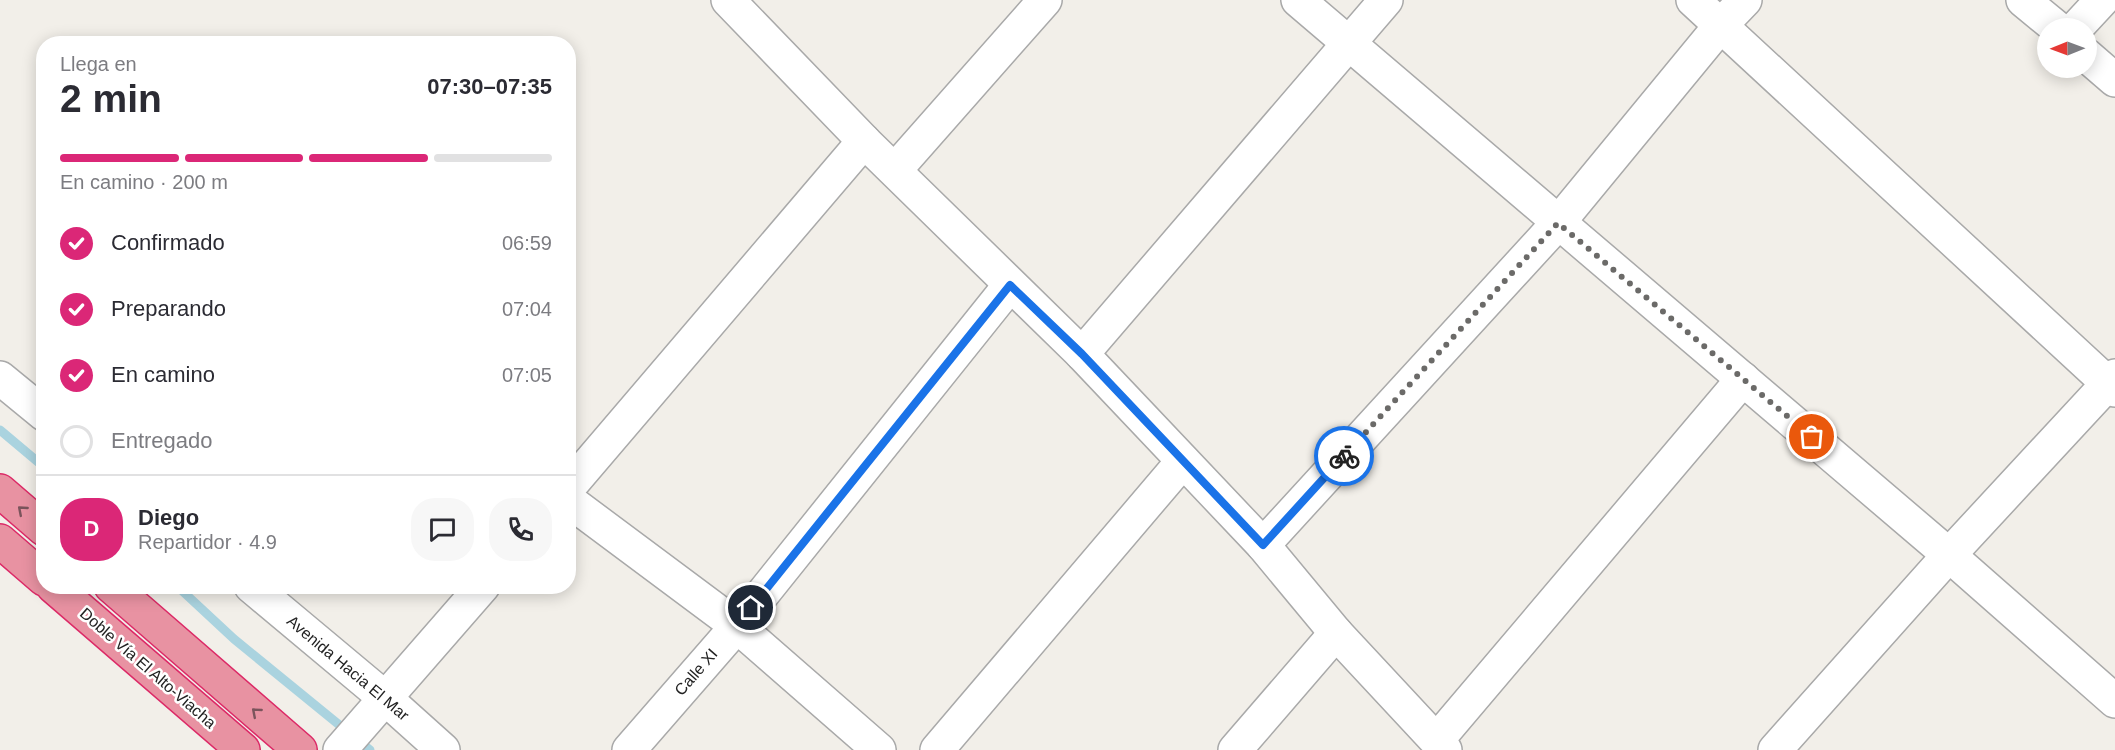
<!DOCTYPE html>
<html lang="es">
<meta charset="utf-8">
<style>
:root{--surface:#fff;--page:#f7f7f7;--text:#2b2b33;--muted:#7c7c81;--line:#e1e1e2;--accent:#db2777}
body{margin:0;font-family:Helvetica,sans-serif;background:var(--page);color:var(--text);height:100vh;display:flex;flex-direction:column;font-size:22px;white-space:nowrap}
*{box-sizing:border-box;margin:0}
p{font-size:20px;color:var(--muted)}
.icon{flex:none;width:33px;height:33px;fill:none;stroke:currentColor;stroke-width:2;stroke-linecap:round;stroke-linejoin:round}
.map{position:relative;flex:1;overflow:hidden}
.details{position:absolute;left:36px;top:36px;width:540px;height:558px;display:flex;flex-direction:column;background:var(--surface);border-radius:24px;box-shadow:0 3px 15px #0003}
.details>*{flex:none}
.needle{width:39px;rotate:269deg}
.buttons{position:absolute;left:2037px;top:18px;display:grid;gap:12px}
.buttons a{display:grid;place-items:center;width:60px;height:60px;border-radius:50%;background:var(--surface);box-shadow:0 3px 15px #0003;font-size:30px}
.pin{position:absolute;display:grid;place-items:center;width:51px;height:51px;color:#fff;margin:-26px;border:3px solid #fff;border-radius:50%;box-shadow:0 2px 6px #0007}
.courier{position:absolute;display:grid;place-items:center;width:60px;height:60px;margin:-30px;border:4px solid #1a73e8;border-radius:50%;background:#fff;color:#222;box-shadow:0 2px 8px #0007}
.headline em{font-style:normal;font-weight:800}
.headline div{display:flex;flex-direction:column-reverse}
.headline{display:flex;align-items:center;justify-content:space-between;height:102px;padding:0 24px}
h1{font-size:39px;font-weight:800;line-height:45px}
.bar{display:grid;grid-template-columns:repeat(4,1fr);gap:9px 6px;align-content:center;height:72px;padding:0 24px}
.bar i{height:8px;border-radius:4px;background:var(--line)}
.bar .selected{background:var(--accent)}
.bar p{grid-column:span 4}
.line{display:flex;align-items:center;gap:15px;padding:0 24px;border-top:2px solid var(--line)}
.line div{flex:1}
.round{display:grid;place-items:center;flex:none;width:63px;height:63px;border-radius:24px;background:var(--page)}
ol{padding:0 24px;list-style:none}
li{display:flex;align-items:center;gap:18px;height:66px}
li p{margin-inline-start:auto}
li .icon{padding:6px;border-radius:50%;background:var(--accent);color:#fff;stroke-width:4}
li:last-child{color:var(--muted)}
li i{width:33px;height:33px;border:3px solid var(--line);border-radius:50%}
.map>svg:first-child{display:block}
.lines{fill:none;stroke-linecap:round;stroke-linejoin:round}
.stream{stroke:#aad3df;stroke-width:9}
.minor-casing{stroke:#a9a9a9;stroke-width:36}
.highway-casing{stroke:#dc2a67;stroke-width:36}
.minor{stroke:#fff;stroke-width:33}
.highway{stroke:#e892a2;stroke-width:33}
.oneway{stroke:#7b545c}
.done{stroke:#6b6a68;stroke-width:6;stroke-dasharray:0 10.8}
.route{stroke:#1a73e8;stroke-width:8}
.labels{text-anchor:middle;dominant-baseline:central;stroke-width:5;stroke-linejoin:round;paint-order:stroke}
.street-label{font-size:16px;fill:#222;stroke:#fff}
</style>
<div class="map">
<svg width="2115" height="750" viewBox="0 0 2115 750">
<rect width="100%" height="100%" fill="#f2efe9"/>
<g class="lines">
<g class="stream">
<polyline points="0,430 44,467"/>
<polyline points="177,586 234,639 370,750"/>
</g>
<g class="minor-casing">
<g id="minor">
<polyline points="728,0 864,141 1082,354 1263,545 1336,633 1445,750"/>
<polyline points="1298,0 1949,555 2115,701"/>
<polyline points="1693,0 2115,390"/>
<polyline points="2023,0 2057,28"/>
<polyline points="2076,28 2102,0"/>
<polyline points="2086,55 2115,80"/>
<polyline points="895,170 1045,0"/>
<polyline points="1082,354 1386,0"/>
<polyline points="0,378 44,414"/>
<polyline points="568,488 864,141"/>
<polyline points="568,500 737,626 879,750"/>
<polyline points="1263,545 1558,223 1721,25 1745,0"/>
<polyline points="251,586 385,698 443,750"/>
<polyline points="1437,740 1743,379"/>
<polyline points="340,750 483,586"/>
<polyline points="629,750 737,626 1010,285"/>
<polyline points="937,750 1183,461"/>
<polyline points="1235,750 1336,633"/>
<polyline points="1775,750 1949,555 2115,376"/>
</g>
</g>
<g class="highway-casing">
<g id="highway">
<polyline points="0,491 44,529"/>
<polyline points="0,541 44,579"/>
<polyline points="53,586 243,750"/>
<polyline points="111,586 300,750"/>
</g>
</g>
<use href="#minor" class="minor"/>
<use href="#highway" class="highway"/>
</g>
<defs><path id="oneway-chevron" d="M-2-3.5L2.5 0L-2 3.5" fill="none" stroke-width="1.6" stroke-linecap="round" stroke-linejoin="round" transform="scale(1.5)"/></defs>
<g class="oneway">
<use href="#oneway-chevron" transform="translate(22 510) rotate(-139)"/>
<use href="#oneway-chevron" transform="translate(256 712) rotate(-139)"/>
</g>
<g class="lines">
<polyline class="done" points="1344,456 1558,223 1812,437"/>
<polyline class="route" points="751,608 1010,285 1082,354 1263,545 1344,456"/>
</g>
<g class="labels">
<g class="street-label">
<text transform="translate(148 668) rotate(41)">Doble Vía El Alto-Viacha</text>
<text transform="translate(348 668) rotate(40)">Avenida Hacia El Mar</text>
<text transform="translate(696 672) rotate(-49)">Calle XI</text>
</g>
</g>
</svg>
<div class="buttons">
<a><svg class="needle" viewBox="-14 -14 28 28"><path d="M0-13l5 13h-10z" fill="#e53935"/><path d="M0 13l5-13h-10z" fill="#7c7c81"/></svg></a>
</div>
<div class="pin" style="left:1812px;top:437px;background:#ea580c"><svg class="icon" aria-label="bag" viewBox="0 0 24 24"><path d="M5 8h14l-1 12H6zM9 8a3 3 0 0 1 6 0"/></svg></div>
<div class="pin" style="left:751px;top:608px;background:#1f2937"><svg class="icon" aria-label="home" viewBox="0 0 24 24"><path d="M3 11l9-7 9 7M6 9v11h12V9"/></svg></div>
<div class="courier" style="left:1344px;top:456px"><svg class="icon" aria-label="bike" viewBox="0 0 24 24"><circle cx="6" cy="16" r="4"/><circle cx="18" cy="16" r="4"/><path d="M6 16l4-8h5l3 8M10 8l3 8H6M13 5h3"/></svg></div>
<section class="details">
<div class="headline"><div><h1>2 min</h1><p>Llega en</p></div><em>07:30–07:35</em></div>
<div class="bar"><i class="selected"></i><i class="selected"></i><i class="selected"></i><i></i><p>En camino · 200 m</p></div>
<ol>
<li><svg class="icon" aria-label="check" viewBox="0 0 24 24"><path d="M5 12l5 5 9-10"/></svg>Confirmado<p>06:59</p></li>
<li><svg class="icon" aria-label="check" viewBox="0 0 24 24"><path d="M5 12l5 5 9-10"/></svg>Preparando<p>07:04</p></li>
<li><svg class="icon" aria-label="check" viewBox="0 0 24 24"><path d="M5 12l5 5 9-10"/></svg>En camino<p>07:05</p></li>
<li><i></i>Entregado</li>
</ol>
<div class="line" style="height:108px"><b class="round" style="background:var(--accent);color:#fff">D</b><div><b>Diego</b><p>Repartidor · 4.9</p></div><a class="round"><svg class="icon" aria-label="chat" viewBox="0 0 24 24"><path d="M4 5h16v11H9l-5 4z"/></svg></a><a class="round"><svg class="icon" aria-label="phone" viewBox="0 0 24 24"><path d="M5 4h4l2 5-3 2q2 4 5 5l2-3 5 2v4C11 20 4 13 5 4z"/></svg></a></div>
</section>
</div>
